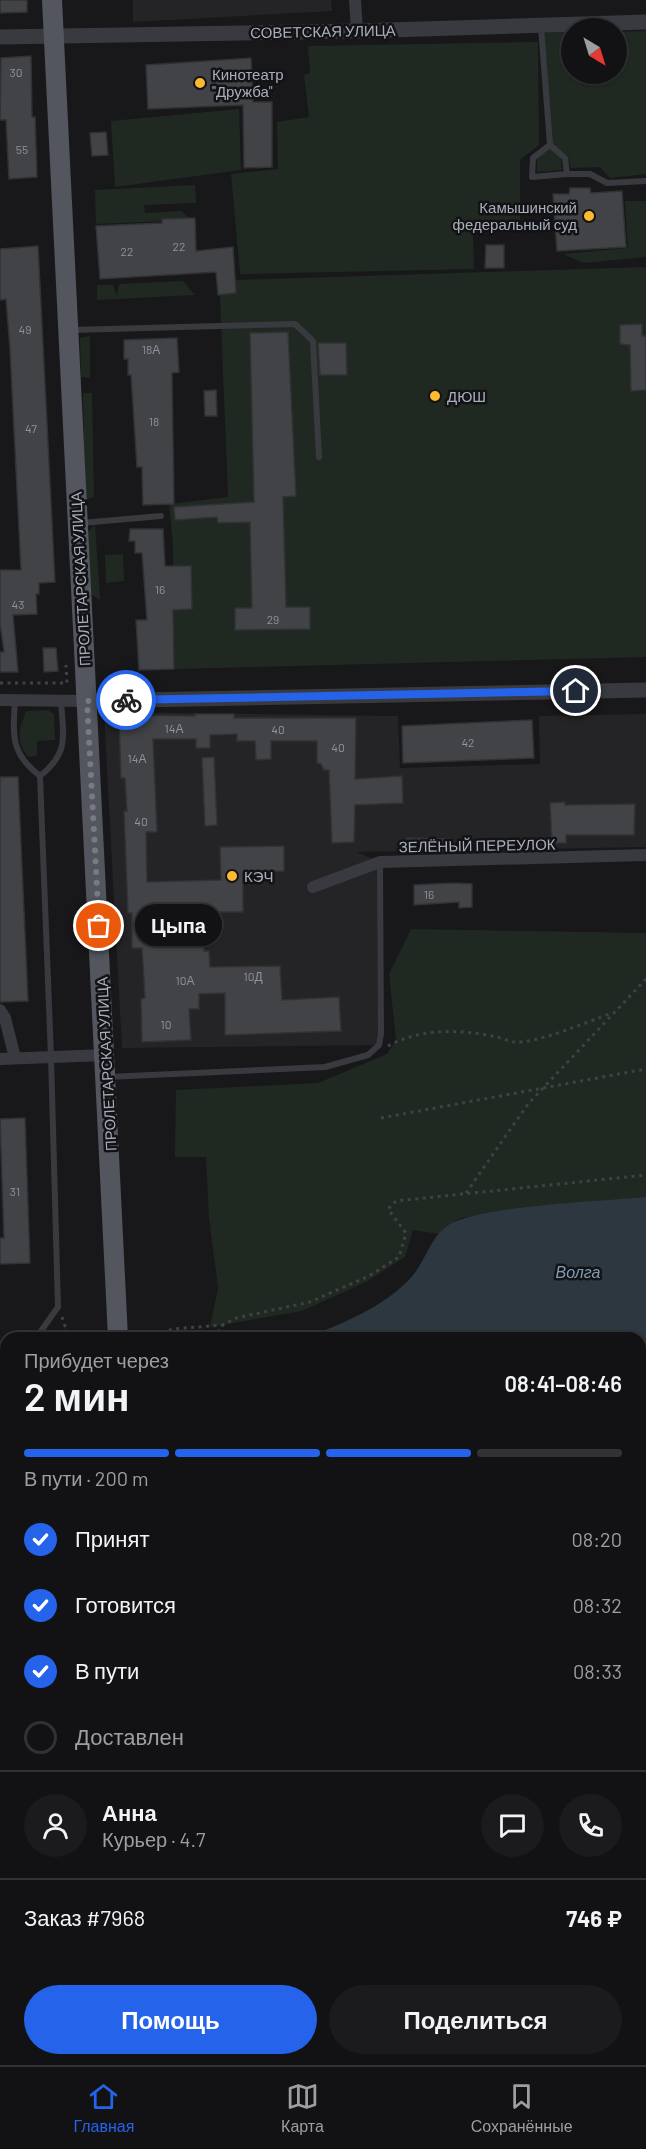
<!DOCTYPE html>
<html lang="ru">
<meta charset="utf-8">
<style>
:root{--surface:#121214;--page:#1b1b1d;--text:#f1f3f6;--muted:#9c9ea0;--line:#313234;--accent:#2563eb}
body{margin:0;font-family:Barlow,sans-serif;background:var(--page);color:var(--text);height:100vh;display:flex;flex-direction:column;font-size:22px;white-space:nowrap}
*{box-sizing:border-box;margin:0}
p{font-size:20px;color:var(--muted)}
.icon{flex:none;width:33px;height:33px;fill:none;stroke:currentColor;stroke-width:2;stroke-linecap:round;stroke-linejoin:round}
.map{position:relative;flex:1;overflow:hidden}
.sheet{position:absolute;left:0px;top:1332px;width:646px;height:734px;display:flex;flex-direction:column;background:var(--surface);border-radius:18px 18px 0 0;box-shadow:0 2px 4px #0004,0 0 0 2px var(--line)}
.sheet>*{flex:none}
.needle{width:39px;rotate:142deg}
.fabs{position:absolute;left:561px;top:18px;display:grid;gap:12px}
.fabs a{display:grid;place-items:center;width:66px;height:66px;border-radius:50%;background:var(--surface);box-shadow:0 2px 4px #0004,0 0 0 2px var(--line);font-size:30px}
.pin{position:absolute;display:grid;place-items:center;width:51px;height:51px;color:#fff;margin:-26px;border:3px solid #fff;border-radius:50%;box-shadow:0 2px 6px #0007}
.courier{position:absolute;display:grid;place-items:center;width:60px;height:60px;margin:-30px;border:4px solid #2563eb;border-radius:50%;background:#fff;color:#222;box-shadow:0 2px 8px #0007}
.bubble{position:absolute;height:42px;border-radius:21px;background:var(--surface);box-shadow:0 2px 4px #0004,0 0 0 2px var(--line);font-size:20px;font-weight:600;line-height:42px;text-align:center}
.headline em{font-style:normal;font-weight:600}
.headline div{display:flex;flex-direction:column-reverse}
.headline{display:flex;align-items:center;justify-content:space-between;height:102px;padding:0 24px}
h1{font-size:39px;font-weight:600;line-height:45px}
.bar{display:grid;grid-template-columns:repeat(4,1fr);gap:9px 6px;align-content:center;height:72px;padding:0 24px}
.bar i{height:8px;border-radius:4px;background:var(--line)}
.bar .selected{background:var(--accent)}
.bar p{grid-column:span 4}
.line{display:flex;align-items:center;gap:15px;padding:0 24px;border-top:2px solid var(--line)}
.line div{flex:1}
.round{display:grid;place-items:center;flex:none;width:63px;height:63px;border-radius:32px;background:var(--page)}
ol{padding:0 24px;list-style:none}
li{display:flex;align-items:center;gap:18px;height:66px}
li p{margin-inline-start:auto}
li .icon{padding:6px;border-radius:50%;background:var(--accent);color:#fff;stroke-width:4}
li:last-child{color:var(--muted)}
li i{width:33px;height:33px;border:3px solid var(--line);border-radius:50%}
.button{display:flex;gap:12px;margin-top:auto;padding:12px 24px}
.button a{flex:1;height:69px;border-radius:36px;background:var(--accent);color:#fff;font-size:24px;font-weight:600;line-height:69px;text-align:center}
.button a+a{background:var(--page);color:var(--text)}
.tabs{display:flex;justify-content:space-around;align-items:center;height:84px;border-top:2px solid var(--line);background:var(--surface);font-size:16px;color:var(--muted)}
.tabs a{display:grid;justify-items:center;gap:3px}
.tabs .selected{color:var(--accent)}
.map>svg:first-child{display:block}
.built{fill:#242427}
.green{fill:#1f2921}
.water{fill:#2d373f}
.lines{fill:none;stroke-linecap:round;stroke-linejoin:round}
.ferry{stroke:#7f9cb7;stroke-width:1.5;stroke-dasharray:8 6;stroke-linecap:butt}
.building{fill:#424347;stroke:#323236;stroke-width:1.5}
.path{stroke:#3f4146;stroke-width:3;stroke-dasharray:3 4.5;stroke-linecap:butt}
.service{stroke:#393a3f;stroke-width:6}
.minor{stroke:#393a3f;stroke-width:12}
.tertiary{stroke:#393a3f;stroke-width:15}
.primary{stroke:#54565f;stroke-width:20}
.done{stroke:#767a83;stroke-width:6;stroke-dasharray:0 10.8}
.route{stroke:#2563eb;stroke-width:8}
.poi-dot{fill:#fbba2f;stroke:#131315;stroke-width:2}
.labels{text-anchor:middle;dominant-baseline:central;stroke-width:5;stroke-linejoin:round;paint-order:stroke}
.number-label{font-size:12px;fill:#8f939e}
.street-label{font-size:15px;fill:#a9aebb;stroke:#131315}
.poi-label{font-size:15px;fill:#a9aebb;stroke:#131315;text-anchor:start}
.water-label{font-size:16px;font-style:italic;fill:#7f9cb7;stroke:#131315}
</style>
<div class="map">
<svg width="646" height="2065" viewBox="0 0 646 2065">
<rect width="100%" height="100%" fill="#18181a"/>
<g class="built">
<polygon points="133,0 331,0 332,11 133,22"/>
<polygon points="104,712 398,716 400,768 540,764 539,716 646,714 646,847 356,852 380,862 382,1045 122,1048"/>
</g>
<g class="green">
<polygon points="646,31 646,174 610,178 600,167 571,168 568,156 552,145 543,33 571,32 572,74 616,74 617,32"/>
<polygon points="538,42 539,145 520,160 520,224 473,229 474,269 240,274 231,174 278,169 277,122 309,117 304,75 310,73 308,46"/>
<polygon points="239,109 241,170 115,187 111,121"/>
<polygon points="551,148 561,158 562,170 537,172 537,159"/>
<polygon points="195,185 196,203 144,205 145,213 182,211 190,220 96,224 95,190"/>
<polygon points="625,201 646,201 646,257 584,263 563,254 628,248"/>
<polygon points="646,267 646,657 174,669 173,545 169,504 228,497 220,295 236,293 236,280"/>
<polygon points="183,281 195,295 97,300 97,285 113,285 117,296 119,284"/>
<polygon points="90,336 90,378 81,377 80,338"/>
<polygon points="83,393 92,393 94,497 85,500"/>
<polygon points="95,524 100,600 91,594 88,532"/>
<polygon points="123,554 124,581 106,583 105,555"/>
<path d="M48,710L54,714L55,740L37,741V756L29,757C15,742 19,729 26,711Z"/>
<polygon points="411,929 646,933 646,1197 500,1212 461,1218 446,1226 439,1234 413,1230 405,1257 366,1282 302,1311 210,1327 218,1288 209,1217 206,1157 175,1157 176,1090 318,1083 387,1054 396,1040 389,974"/>
<polygon points="6,1395 6,1816 0,1818 0,1404"/>
</g>
<path class="water" d="M646,1197V2065H0V1841L6,1840V2060H640V1338H304C340,1325 389,1305 414,1274C425,1260 432,1236 447,1226C474,1206 606,1201 646,1197Z"/>
<g class="lines">
<g class="ferry">
<polyline points="640,1951 646,1949"/>
<polyline points="211,2065 239,2060"/>
</g>
</g>
<g class="building">
<polygon points="0,0 27,0 27,12 0,13"/>
<polygon points="31,56 32,117 35,117 37,177 9,179 6,120 0,120 1,58"/>
<polygon points="251,58 253,102 272,102 272,167 244,168 243,105 148,109 146,65"/>
<polygon points="106,132 108,155 92,156 90,133"/>
<polygon points="570,188 590,188 591,193 622,191 626,247 557,251 553,194 569,194"/>
<polygon points="195,218 196,251 233,247 236,293 218,295 216,272 100,279 96,226 162,223 162,219"/>
<polygon points="486,245 504,245 504,268 485,268"/>
<polygon points="38,246 55,582 39,583 39,594 36,594 37,614 13,615 18,672 0,672 0,652 4,652 0,623 0,570 21,570 10,349 6,299 0,300 0,249"/>
<polygon points="642,324 642,336 646,336 646,390 631,391 630,345 620,344 620,325"/>
<polygon points="288,332 296,496 283,497 286,607 310,607 310,629 235,630 235,608 252,608 250,522 218,523 217,517 175,520 174,507 254,502 250,333"/>
<polygon points="177,338 179,372 172,373 174,504 143,505 142,467 137,467 131,375 128,375 128,359 124,359 124,340"/>
<polygon points="318,343 346,343 347,375 320,375"/>
<polygon points="216,390 217,416 205,416 204,391"/>
<polygon points="130,529 163,529 165,566 191,566 192,609 173,610 174,669 139,670 136,620 147,620 142,553 135,553 135,541 129,541"/>
<polygon points="43,648 56,648 58,671 44,672"/>
<polygon points="195,714 234,714 234,718 356,718 355,779 402,776 403,803 355,805 354,842 332,843 329,770 324,770 321,764 317,763 317,741 271,741 271,759 256,760 255,741 237,741 237,734 210,735 210,748 196,748 196,739 153,739 157,832 146,832 147,882 221,880 220,847 284,846 284,871 243,873 243,912 204,912 204,951 209,951 210,967 280,966 282,1000 339,997 341,1031 225,1035 225,993 199,994 199,1009 189,1009 191,1040 142,1042 141,999 145,998 142,948 132,948 132,913 128,913 124,811 127,811 125,778 121,778 119,720 124,715 195,716"/>
<polygon points="532,720 534,758 403,763 402,726"/>
<polygon points="214,757 217,825 205,826 202,758"/>
<polygon points="0,777 18,777 28,1001 0,1002"/>
<polygon points="565,802 565,805 635,804 634,835 566,835 566,843 552,843 550,803"/>
<polygon points="407,838 450,839 452,852 408,853"/>
<polygon points="454,883 472,884 472,907 459,908 459,902 414,905 414,885"/>
<polygon points="25,1118 30,1263 0,1264 0,1238 4,1238 0,1119"/>
</g>
<g class="lines">
<g class="path">
<polyline points="0,683 67,683 66,665"/>
<path d="M388,1046C421,1028 460,1029 496,1037C502,1038 508,1041 514,1042C536,1044 590,1021 612,1013"/>
<polyline points="381,1118 646,1069"/>
<polyline points="466,1193 528,1104 646,979"/>
<polyline points="62,1317 69,1338"/>
<polyline points="59,1338 67,1329"/>
<polyline points="64,1338 66,1331"/>
<polyline points="156,1338 172,1329 223,1325"/>
<polyline points="213,1338 223,1325 236,1318 310,1302 369,1276 399,1257 406,1233 388,1209 396,1201 646,1175"/>
<polyline points="0,1436 6,1427"/>
<polyline points="0,1549 6,1529"/>
<polyline points="0,1570 6,1572"/>
<polyline points="0,1576 6,1580"/>
<polyline points="0,1761 6,1758"/>
<polyline points="0,1764 6,1772"/>
<polyline points="0,1824 6,1822"/>
</g>
<g class="service">
<polyline points="541,27 550,145 565,158 567,174 590,174 607,183 646,181"/>
<polyline points="550,145 533,158 532,177 567,174"/>
<polyline points="71,330 295,324 313,341 319,457"/>
<polyline points="81,523 161,516"/>
<path d="M15,700C13,735 10,753 40,776L51,1057L58,1307L36,1338"/>
<path d="M40,776C70,752 63,736 61,701"/>
<polyline points="107,1077 325,1067 368,1055 379,1045 381,1034 380,863"/>
<polyline points="0,1361 6,1361"/>
<polyline points="0,1388 6,1379"/>
</g>
<g class="minor">
<polyline points="355,0 357,31"/>
<polyline points="0,700 87,701"/>
<polyline points="313,887 380,862 646,855"/>
<polyline points="0,1010 5,1018 15,1058"/>
<polyline points="0,1059 106,1055"/>
</g>
<g class="tertiary">
<polyline points="0,37 357,31 646,22"/>
<polyline points="87,701 646,690"/>
</g>
<g class="primary">
<polyline points="52,0 118,1338"/>
<polyline points="146,2060 146,2065"/>
</g>
</g>
<g class="lines">
<polyline class="done" points="99,926 87,701 126,700"/>
<polyline class="route" points="126,700 576,691"/>
</g>
<g class="poi-dot">
<circle cx="200" cy="83" r="6"/>
<circle cx="589" cy="216" r="6"/>
<circle cx="435" cy="396" r="6"/>
<circle cx="232" cy="876" r="6"/>
</g>
<g class="labels">
<g class="number-label">
<text x="16" y="72">30</text>
<text x="22" y="149">55</text>
<text x="179" y="246">22</text>
<text x="127" y="251">22</text>
<text x="25" y="329">49</text>
<text x="151" y="349">18А</text>
<text x="154" y="421">18</text>
<text x="31" y="428">47</text>
<text x="160" y="589">16</text>
<text x="18" y="604">43</text>
<text x="273" y="619">29</text>
<text x="174" y="728">14А</text>
<text x="278" y="729">40</text>
<text x="468" y="742">42</text>
<text x="338" y="747">40</text>
<text x="137" y="758">14А</text>
<text x="141" y="821">40</text>
<text x="429" y="894">16</text>
<text x="253" y="976">10Д</text>
<text x="185" y="980">10А</text>
<text x="166" y="1024">10</text>
<text x="15" y="1191">31</text>
</g>
<g class="street-label">
<text transform="translate(323 31) rotate(-1)">СОВЕТСКАЯ УЛИЦА</text>
<text transform="translate(80 579) rotate(-93)">ПРОЛЕТАРСКАЯ УЛИЦА</text>
<text transform="translate(477 845) rotate(-1)">ЗЕЛЁНЫЙ ПЕРЕУЛОК</text>
<text transform="translate(106 1064) rotate(-93)">ПРОЛЕТАРСКАЯ УЛИЦА</text>
</g>
<g class="poi-label">
<text x="212" y="74">Кинотеатр<tspan x="212" dy="17">"Дружба"</tspan></text>
<text x="577" y="207" text-anchor="end">Камышинский<tspan x="577" dy="17">федеральный суд</tspan></text>
<text x="447" y="396">ДЮШ</text>
<text x="244" y="876">КЭЧ</text>
</g>
<g class="water-label">
<text x="578" y="1271">Волга</text>
</g>
</g>
</svg>
<div class="fabs">
<a><svg class="needle" viewBox="-14 -14 28 28"><path d="M0-13l5 13h-10z" fill="#e53935"/><path d="M0 13l5-13h-10z" fill="#9c9ea0"/></svg></a>
</div>
<div class="pin" style="left:99px;top:926px;background:#ea580c"><svg class="icon" aria-label="bag" viewBox="0 0 24 24"><path d="M5 8h14l-1 12H6zM9 8a3 3 0 0 1 6 0"/></svg></div>
<div class="pin" style="left:576px;top:691px;background:#1f2937"><svg class="icon" aria-label="home" viewBox="0 0 24 24"><path d="M3 11l9-7 9 7M6 9v11h12V9"/></svg></div>
<div class="courier" style="left:126px;top:700px"><svg class="icon" aria-label="bike" viewBox="0 0 24 24"><circle cx="6" cy="16" r="4"/><circle cx="18" cy="16" r="4"/><path d="M6 16l4-8h5l3 8M10 8l3 8H6M13 5h3"/></svg></div>
<div class="bubble" style="left:135px;top:904px;width:87px">Цыпа</div>
<section class="sheet">
<div class="headline"><div><h1>2 мин</h1><p>Прибудет через</p></div><em>08:41–08:46</em></div>
<div class="bar"><i class="selected"></i><i class="selected"></i><i class="selected"></i><i></i><p>В пути · 200 m</p></div>
<ol>
<li><svg class="icon" aria-label="check" viewBox="0 0 24 24"><path d="M5 12l5 5 9-10"/></svg>Принят<p>08:20</p></li>
<li><svg class="icon" aria-label="check" viewBox="0 0 24 24"><path d="M5 12l5 5 9-10"/></svg>Готовится<p>08:32</p></li>
<li><svg class="icon" aria-label="check" viewBox="0 0 24 24"><path d="M5 12l5 5 9-10"/></svg>В пути<p>08:33</p></li>
<li><i></i>Доставлен</li>
</ol>
<div class="line" style="height:108px"><a class="round"><svg class="icon" aria-label="person" viewBox="0 0 24 24"><circle cx="12" cy="8" r="4"/><path d="M4 21q1-7 8-7t8 7"/></svg></a><div><b>Анна</b><p>Курьер · 4.7</p></div><a class="round"><svg class="icon" aria-label="chat" viewBox="0 0 24 24"><path d="M4 5h16v11H9l-5 4z"/></svg></a><a class="round"><svg class="icon" aria-label="phone" viewBox="0 0 24 24"><path d="M5 4h4l2 5-3 2q2 4 5 5l2-3 5 2v4C11 20 4 13 5 4z"/></svg></a></div>
<div class="line" style="height:78px"><div>Заказ #7968</div><b>746 ₽</b></div>
<div class="button"><a>Помощь</a><a>Поделиться</a></div>
</section>
</div>
<nav class="tabs">
<a class="selected"><svg class="icon" aria-label="home" viewBox="0 0 24 24"><path d="M3 11l9-7 9 7M6 9v11h12V9"/></svg>Главная</a>
<a><svg class="icon" aria-label="map" viewBox="0 0 24 24"><path d="M3 6l6-2 6 2 6-2v14l-6 2-6-2-6 2zM9 4v14M15 6v14"/></svg>Карта</a>
<a><svg class="icon" aria-label="saved" viewBox="0 0 24 24"><path d="M7 4h10v16l-5-4-5 4z"/></svg>Сохранённые</a>
</nav>
